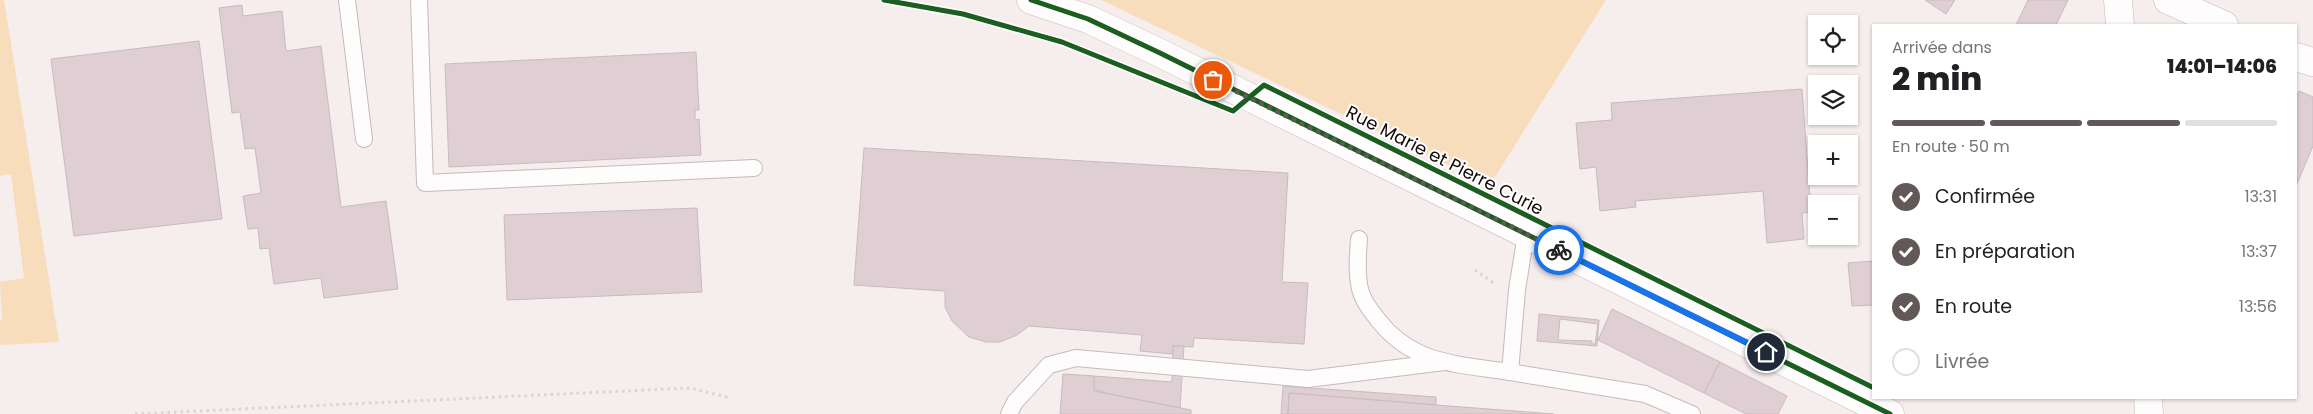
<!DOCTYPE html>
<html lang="fr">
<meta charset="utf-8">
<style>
:root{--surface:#fff;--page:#f6f6f6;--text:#202124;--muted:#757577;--line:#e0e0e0;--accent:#635858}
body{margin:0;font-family:Poppins,sans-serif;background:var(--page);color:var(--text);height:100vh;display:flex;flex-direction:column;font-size:19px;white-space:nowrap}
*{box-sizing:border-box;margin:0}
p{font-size:16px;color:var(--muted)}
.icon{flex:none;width:28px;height:28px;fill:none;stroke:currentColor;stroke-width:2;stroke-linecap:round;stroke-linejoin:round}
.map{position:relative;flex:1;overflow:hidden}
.side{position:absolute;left:1872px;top:24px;width:425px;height:375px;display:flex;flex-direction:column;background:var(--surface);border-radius:0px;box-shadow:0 1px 4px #0004}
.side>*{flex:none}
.controls{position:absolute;left:1808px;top:15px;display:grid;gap:10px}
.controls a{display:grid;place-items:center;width:50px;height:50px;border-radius:0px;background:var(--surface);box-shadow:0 1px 4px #0004;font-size:25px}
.pin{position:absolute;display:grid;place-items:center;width:42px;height:42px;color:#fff;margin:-21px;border:2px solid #fff;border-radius:50%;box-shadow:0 1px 5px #0007}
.courier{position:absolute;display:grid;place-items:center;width:50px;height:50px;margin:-25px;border:4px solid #1a73e8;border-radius:50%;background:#fff;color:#222;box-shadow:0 1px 6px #0007}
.summary em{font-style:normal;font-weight:800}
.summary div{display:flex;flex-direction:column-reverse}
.summary{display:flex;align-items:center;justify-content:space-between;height:85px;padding:0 20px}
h1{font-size:32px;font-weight:800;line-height:38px}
.bar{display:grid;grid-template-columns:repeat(4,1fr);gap:8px 5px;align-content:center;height:60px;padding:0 20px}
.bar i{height:6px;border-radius:4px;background:var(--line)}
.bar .selected{background:var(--accent)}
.bar p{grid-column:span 4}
ol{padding:0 20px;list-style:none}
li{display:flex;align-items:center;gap:15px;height:55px}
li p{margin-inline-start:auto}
li .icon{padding:5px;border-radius:50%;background:var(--accent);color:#fff;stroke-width:4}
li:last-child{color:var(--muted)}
li i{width:28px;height:28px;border:2px solid var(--line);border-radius:50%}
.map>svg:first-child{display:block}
.green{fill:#f8ddbd}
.building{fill:#e0ced5;stroke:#c6bcbe;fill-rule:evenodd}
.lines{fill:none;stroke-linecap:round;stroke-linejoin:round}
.service-casing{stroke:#c5baba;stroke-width:18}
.minor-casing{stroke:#c5baba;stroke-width:29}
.path{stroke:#d8d5d5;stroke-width:3;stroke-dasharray:2.5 4;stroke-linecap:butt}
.service{stroke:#fefcfc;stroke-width:16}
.minor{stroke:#fefcfc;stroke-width:28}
.cycleway-casing{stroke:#fff;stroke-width:8}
.cycleway{stroke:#1b5e20;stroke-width:5}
.done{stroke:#635858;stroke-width:5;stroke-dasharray:0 9}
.route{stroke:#1a73e8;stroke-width:6}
.labels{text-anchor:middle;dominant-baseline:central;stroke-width:4;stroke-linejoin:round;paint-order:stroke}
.street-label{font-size:18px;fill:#140808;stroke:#fff}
</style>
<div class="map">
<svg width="2313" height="414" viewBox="0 0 2313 414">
<rect width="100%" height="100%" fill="#f6eded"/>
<g class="green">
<polygon points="0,0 4,0 59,342 0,345 0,320 2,319 0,282 24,278 11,174 0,176"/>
<polygon points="1101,0 1606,0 1490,185"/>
</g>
<g class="building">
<polygon points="1925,0 1955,0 1946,14"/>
<polygon points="2028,0 2068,0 2056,25 2016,25"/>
<polygon points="242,5 243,16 282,11 286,51 321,46 341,207 386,201 398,289 324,298 321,278 274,284 269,248 260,249 258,228 248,229 243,196 261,193 255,148 245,149 240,112 232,113 219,8"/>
<polygon points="199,41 222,219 74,236 51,59"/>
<polygon points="696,52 699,110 695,110 695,120 699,119 701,155 449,167 445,64"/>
<polygon points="1802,89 1811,212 1802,213 1804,239 1767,243 1763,191 1635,201 1636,207 1600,211 1596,167 1580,169 1576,123 1612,120 1611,103"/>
<polygon points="2299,91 2313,97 2313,146 2296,186 2296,97"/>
<polygon points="864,148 1288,173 1282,282 1308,283 1304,344 1194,338 1193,347 1173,346 1172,354 1140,351 1142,335 1029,326 1017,335 1000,342 986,342 969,337 952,321 945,307 945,291 854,285"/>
<polygon points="697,208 702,292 507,300 504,215"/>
<polygon points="1874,261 1874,305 1852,306 1848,263"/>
<polygon points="1612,309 1720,362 1704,393 1598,340"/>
<path d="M1539,314L1599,320L1597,346L1537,341ZM1560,319L1598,324L1595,344H1592V341L1558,340Z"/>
<polygon points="1173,346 1184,346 1180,408 1112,395 1093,389 1094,376 1172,382"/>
<polygon points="1720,362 1787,396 1778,414 1746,414 1704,393"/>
<polygon points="1063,374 1094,376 1094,391 1191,410 1191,414 1060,414"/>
<polygon points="1283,386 1436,397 1436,405 1289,393 1288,414 1281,414"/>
<polygon points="1289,393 1436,405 1554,414 1288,414"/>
</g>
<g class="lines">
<g class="service-casing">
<g id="service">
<polyline points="347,0 364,139"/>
<polyline points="419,0 425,183 754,168"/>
<path d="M1359,239C1358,255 1356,272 1360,289C1363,301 1371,311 1379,321C1414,365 1459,364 1510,372L1517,290L1526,234"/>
<polyline points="1510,372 1645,394 1692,414"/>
<polyline points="1009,414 1015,402 1049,365 1076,358 1308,379 1444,362"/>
</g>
</g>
<g class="minor-casing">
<g id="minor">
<polyline points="1031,0 1088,19 1160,53 1890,414"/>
<polyline points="2118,0 2120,25"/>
<polyline points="2168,0 2224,25"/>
<polyline points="2296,57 2313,62"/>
<polyline points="2148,398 2149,414"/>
</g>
</g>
<g class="path">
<polyline points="1475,270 1494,283"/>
<polyline points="135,414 690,388 731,398"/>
</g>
<use href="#service" class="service"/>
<use href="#minor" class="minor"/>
<g class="cycleway-casing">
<g id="cycleway">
<polyline points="884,0 963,14 1062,42 1233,111 1264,85 1874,388"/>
<polyline points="1031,0 1088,19 1160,53 1890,414"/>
</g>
</g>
<use href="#cycleway" class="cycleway"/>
</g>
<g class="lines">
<polyline class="done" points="1213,80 1559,250"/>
<polyline class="route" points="1559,250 1766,352"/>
</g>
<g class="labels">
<g class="street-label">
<text transform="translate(1445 160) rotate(27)">Rue Marie et Pierre Curie</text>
</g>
</g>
</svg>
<div class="controls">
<a><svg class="icon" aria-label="locate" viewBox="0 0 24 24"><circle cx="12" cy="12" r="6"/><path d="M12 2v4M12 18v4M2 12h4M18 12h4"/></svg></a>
<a><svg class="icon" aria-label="layers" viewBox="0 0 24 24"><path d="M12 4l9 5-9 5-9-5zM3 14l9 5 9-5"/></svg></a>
<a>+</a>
<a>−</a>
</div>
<div class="pin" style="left:1213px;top:80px;background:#ea580c"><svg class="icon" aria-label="bag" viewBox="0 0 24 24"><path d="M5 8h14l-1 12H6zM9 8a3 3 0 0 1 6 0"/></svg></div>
<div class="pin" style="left:1766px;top:352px;background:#1f2937"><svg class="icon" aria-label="home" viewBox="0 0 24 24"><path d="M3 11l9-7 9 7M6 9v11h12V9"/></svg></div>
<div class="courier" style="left:1559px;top:250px"><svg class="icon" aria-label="bike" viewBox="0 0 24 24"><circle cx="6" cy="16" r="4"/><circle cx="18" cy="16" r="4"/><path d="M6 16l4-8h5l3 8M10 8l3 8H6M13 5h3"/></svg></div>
<section class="side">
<div class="summary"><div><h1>2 min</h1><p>Arrivée dans</p></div><em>14:01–14:06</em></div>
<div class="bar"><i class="selected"></i><i class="selected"></i><i class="selected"></i><i></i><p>En route · 50 m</p></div>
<ol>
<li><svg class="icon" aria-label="check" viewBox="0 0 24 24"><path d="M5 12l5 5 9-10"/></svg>Confirmée<p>13:31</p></li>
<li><svg class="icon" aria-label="check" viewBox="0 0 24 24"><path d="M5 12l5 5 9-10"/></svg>En préparation<p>13:37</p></li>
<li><svg class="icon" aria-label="check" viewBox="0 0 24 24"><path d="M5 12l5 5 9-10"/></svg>En route<p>13:56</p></li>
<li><i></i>Livrée</li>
</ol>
</section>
</div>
